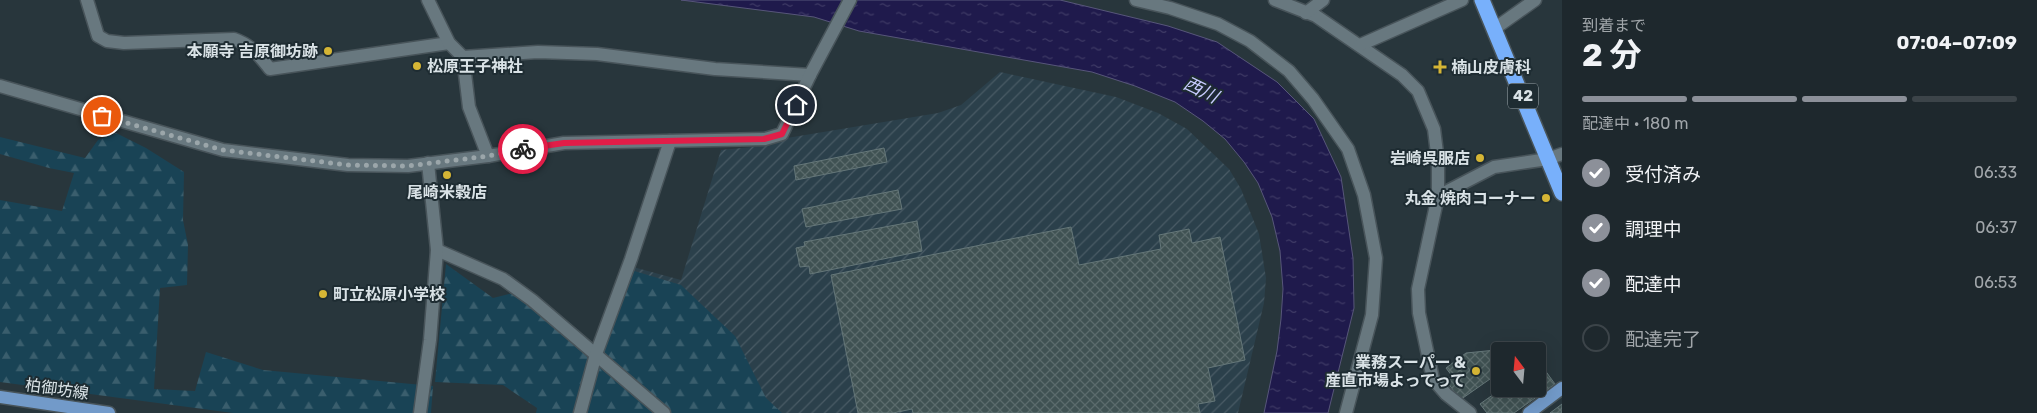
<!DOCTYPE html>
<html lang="ja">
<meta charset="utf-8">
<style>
:root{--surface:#1e282d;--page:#2b3439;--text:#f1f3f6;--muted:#a1a6aa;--line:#3c4449;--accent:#8c9099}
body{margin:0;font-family:Rubik,"Noto Sans JP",sans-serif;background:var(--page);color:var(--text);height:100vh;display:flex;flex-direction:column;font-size:19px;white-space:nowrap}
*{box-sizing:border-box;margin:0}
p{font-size:16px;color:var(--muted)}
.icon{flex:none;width:28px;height:28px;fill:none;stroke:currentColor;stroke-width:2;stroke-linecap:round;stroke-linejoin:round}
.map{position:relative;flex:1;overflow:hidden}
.side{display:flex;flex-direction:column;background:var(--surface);width:475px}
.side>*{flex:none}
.needle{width:32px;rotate:344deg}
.fabs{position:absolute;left:1491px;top:342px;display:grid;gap:10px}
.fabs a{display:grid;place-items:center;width:55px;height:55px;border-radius:5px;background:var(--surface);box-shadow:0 5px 20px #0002,0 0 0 1px var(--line);font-size:25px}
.pin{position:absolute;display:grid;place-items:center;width:42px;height:42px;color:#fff;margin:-21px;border:2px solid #fff;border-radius:50%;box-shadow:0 1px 5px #0007}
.courier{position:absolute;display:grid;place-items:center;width:50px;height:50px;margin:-25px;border:4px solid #e11d48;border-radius:50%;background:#fff;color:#222;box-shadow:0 1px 6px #0007}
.headline em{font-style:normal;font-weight:700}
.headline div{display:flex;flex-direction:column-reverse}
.headline{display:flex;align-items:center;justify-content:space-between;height:85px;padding:0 20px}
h1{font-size:32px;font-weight:700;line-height:38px}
.bar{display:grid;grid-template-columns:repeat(4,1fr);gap:8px 5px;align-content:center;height:60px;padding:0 20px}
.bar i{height:6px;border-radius:4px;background:var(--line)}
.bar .active{background:var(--accent)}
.bar p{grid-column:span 4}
ol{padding:0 20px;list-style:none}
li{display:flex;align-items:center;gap:15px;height:55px}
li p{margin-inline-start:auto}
li .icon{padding:5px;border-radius:50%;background:var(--accent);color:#fff;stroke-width:4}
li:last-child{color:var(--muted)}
li i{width:28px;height:28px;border:2px solid var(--line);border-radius:50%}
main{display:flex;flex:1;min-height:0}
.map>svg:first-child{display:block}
.industrial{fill:url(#industrial-furrows)}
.forest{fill:url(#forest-firs)}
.water{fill:url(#water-ripples);stroke:#57567a}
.building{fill:url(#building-cross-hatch);stroke:#657779}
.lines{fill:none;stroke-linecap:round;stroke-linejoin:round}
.minor-casing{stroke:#48545a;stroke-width:15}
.major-casing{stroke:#48545a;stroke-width:15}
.highway-casing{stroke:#48545a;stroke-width:18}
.minor{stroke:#68787f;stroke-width:12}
.major{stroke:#729ac9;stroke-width:12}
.highway{stroke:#78b0fb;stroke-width:15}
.done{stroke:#9ba6aa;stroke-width:5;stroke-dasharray:0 9}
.route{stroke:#e11d48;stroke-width:6}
.poi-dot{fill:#d5b535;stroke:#1e2c32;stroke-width:2}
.labels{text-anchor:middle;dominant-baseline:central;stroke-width:4;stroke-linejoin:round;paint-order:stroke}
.shield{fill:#1e2c32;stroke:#a1abb0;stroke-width:1}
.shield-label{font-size:15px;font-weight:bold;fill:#d9e2e6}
.poi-label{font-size:16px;font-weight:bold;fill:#d9e2e6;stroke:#1e2c32;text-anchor:end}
.street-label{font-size:16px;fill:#d9e2e6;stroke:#1e2c32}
.water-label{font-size:18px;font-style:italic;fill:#c8cbff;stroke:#1e2c32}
</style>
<main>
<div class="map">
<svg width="1562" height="413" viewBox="0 0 1562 413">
<defs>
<pattern id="industrial-furrows" width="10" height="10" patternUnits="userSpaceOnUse" patternTransform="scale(1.25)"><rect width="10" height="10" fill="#2b404b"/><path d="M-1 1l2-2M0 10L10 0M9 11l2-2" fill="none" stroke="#495b65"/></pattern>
<pattern id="forest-firs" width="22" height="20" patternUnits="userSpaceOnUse" patternTransform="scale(1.25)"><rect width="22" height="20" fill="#194355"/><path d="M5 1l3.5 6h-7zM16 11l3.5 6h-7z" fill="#3a5e6d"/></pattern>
<pattern id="water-ripples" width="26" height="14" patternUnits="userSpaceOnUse" patternTransform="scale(1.25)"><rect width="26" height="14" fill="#1f1a4c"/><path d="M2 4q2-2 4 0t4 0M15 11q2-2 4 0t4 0" fill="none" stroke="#3f3b66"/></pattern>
<pattern id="building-cross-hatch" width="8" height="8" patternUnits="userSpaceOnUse" patternTransform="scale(1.25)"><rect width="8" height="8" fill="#405253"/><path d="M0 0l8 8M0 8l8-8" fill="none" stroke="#5b6b6c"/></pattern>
</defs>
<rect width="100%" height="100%" fill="#28363c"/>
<polygon class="industrial" points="1000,72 1116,97 1158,113 1187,129 1229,169 1241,189 1259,234 1266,278 1264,303 1238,413 585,413 633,267 681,280 721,150 772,145 787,138 938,113 961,105"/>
<g class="forest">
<polygon points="116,133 146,148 184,172 183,220 188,245 187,285 160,288 154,389 195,391 206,352 263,370 433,386 431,413 233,413 0,382 0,200 62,211 74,173 49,168 0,154 0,137 85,158 98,140"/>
<polygon points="446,264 493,298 517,292 598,362 631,270 681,285 735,336 766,398 782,413 536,413 537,408 503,385 435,382"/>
</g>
<polygon class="water" points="681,0 1060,0 1168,26 1217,42 1277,82 1314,119 1341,177 1353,258 1354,308 1328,413 1264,413 1277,351 1281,319 1283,289 1280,251 1272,217 1258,183 1244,162 1225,139 1203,121 1175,102 1135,86 1092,72 859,31 814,17"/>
<g class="building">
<polygon points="884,148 887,162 796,180 794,166"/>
<polygon points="898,190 902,209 806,227 802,209"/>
<polygon points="917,221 922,251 810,274 809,266 800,267 796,248 805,246 804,242"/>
<polygon points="1071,227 1079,265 1161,249 1159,235 1189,229 1192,243 1220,237 1245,360 1208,368 1215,401 1198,404 1200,413 913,413 912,409 893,413 858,413 831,275"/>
<polygon points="1496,350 1500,356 1500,372 1460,400 1446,380 1452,376 1446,368 1466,353"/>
<polygon points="1539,362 1555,384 1514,413 1487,413 1480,404 1501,389 1538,389"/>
<polygon points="1562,404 1562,413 1550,413"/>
</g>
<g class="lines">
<g class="minor-casing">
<g id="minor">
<path d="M87,0L98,36L107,41L124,43L234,39C251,45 259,55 270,69L449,43"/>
<polyline points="428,0 449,43 463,57 469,107 488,156"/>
<polyline points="1136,0 1170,8 1218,24 1250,41 1289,71 1313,99 1348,149 1364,195 1376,258 1372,315 1346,413"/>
<polyline points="1275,0 1316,16 1402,75 1418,91 1434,129 1438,161 1438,196 1418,289 1419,313 1433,379 1446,394 1470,413"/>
<polyline points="1306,13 1323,0"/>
<polyline points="1494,29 1535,0"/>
<polyline points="1360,45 1462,0"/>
<polyline points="463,57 538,52 597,54 715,69 810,75"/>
<polyline points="0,86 223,150 348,165 408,166 488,156 564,143 765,139 782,134 810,75 850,0"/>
<polyline points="1438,196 1494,167 1548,159 1562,154"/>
<polyline points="437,250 503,279 532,300 664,413"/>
<polyline points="420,413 430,340 437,250 428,163"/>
<polyline points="580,413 596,354 631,259 670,141"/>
</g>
</g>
<g class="major-casing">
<g id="major">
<polyline points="0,397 109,413"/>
<polyline points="1529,413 1562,388"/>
</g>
</g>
<g class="highway-casing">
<polyline id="highway" points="1482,0 1562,193"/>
</g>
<use href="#minor" class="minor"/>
<use href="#major" class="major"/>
<use href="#highway" class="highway"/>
</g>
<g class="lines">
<polyline class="done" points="102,116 223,150 348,165 408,166 488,156 523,149"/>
<polyline class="route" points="523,149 564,143 764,139 782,134 796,105"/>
</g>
<g class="poi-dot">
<circle cx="328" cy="51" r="5"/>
<circle cx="417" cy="66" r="5"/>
<path d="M1437.5 59.5h5v5h5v5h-5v5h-5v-5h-5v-5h5z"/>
<circle cx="1480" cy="158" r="5"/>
<circle cx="447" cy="175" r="5"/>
<circle cx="1546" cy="198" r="5"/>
<circle cx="323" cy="294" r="5"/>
<circle cx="1476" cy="371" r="5"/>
</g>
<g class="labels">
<rect class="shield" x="1508" y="83.5" width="30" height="25" rx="4"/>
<g class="shield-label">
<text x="1523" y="96">42</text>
</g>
<g class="poi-label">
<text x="318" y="51">本願寺 吉原御坊跡</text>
<text x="427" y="66" text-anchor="start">松原王子神社</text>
<text x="1451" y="67" text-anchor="start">楠山皮膚科</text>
<text x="1470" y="158">岩崎呉服店</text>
<text x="447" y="192" text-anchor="middle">尾崎米穀店</text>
<text x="1536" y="198">丸金 焼肉コーナー</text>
<text x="333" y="294" text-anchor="start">町立松原小学校</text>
<text x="1466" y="362">業務スーパー &amp;<tspan x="1466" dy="18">産直市場よってって</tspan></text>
</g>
<g class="street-label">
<text transform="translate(57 389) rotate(8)">柏御坊線</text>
</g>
<g class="water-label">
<text transform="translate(1201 90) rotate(26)">西川</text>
</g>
</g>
</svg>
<div class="fabs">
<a><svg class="needle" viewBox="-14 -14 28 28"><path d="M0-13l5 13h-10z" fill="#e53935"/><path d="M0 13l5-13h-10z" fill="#a1a6aa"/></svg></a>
</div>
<div class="pin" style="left:102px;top:116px;background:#ea580c"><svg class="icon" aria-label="bag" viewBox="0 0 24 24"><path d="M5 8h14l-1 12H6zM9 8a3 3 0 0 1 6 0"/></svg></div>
<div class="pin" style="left:796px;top:105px;background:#1f2937"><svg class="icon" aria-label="home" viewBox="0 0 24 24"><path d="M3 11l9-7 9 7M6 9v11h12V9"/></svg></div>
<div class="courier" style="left:523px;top:149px"><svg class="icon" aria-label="bike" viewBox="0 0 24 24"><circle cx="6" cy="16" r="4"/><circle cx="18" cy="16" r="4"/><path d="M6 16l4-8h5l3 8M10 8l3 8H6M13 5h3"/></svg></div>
</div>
<section class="side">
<div class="headline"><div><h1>2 分</h1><p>到着まで</p></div><em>07:04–07:09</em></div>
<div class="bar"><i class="active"></i><i class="active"></i><i class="active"></i><i></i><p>配達中 · 180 m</p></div>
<ol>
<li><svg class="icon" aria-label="check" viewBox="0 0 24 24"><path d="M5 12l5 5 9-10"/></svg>受付済み<p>06:33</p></li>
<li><svg class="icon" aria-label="check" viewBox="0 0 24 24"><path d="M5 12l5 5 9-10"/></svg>調理中<p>06:37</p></li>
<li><svg class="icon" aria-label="check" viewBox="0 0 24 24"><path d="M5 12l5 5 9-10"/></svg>配達中<p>06:53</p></li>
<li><i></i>配達完了</li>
</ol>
</section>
</main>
